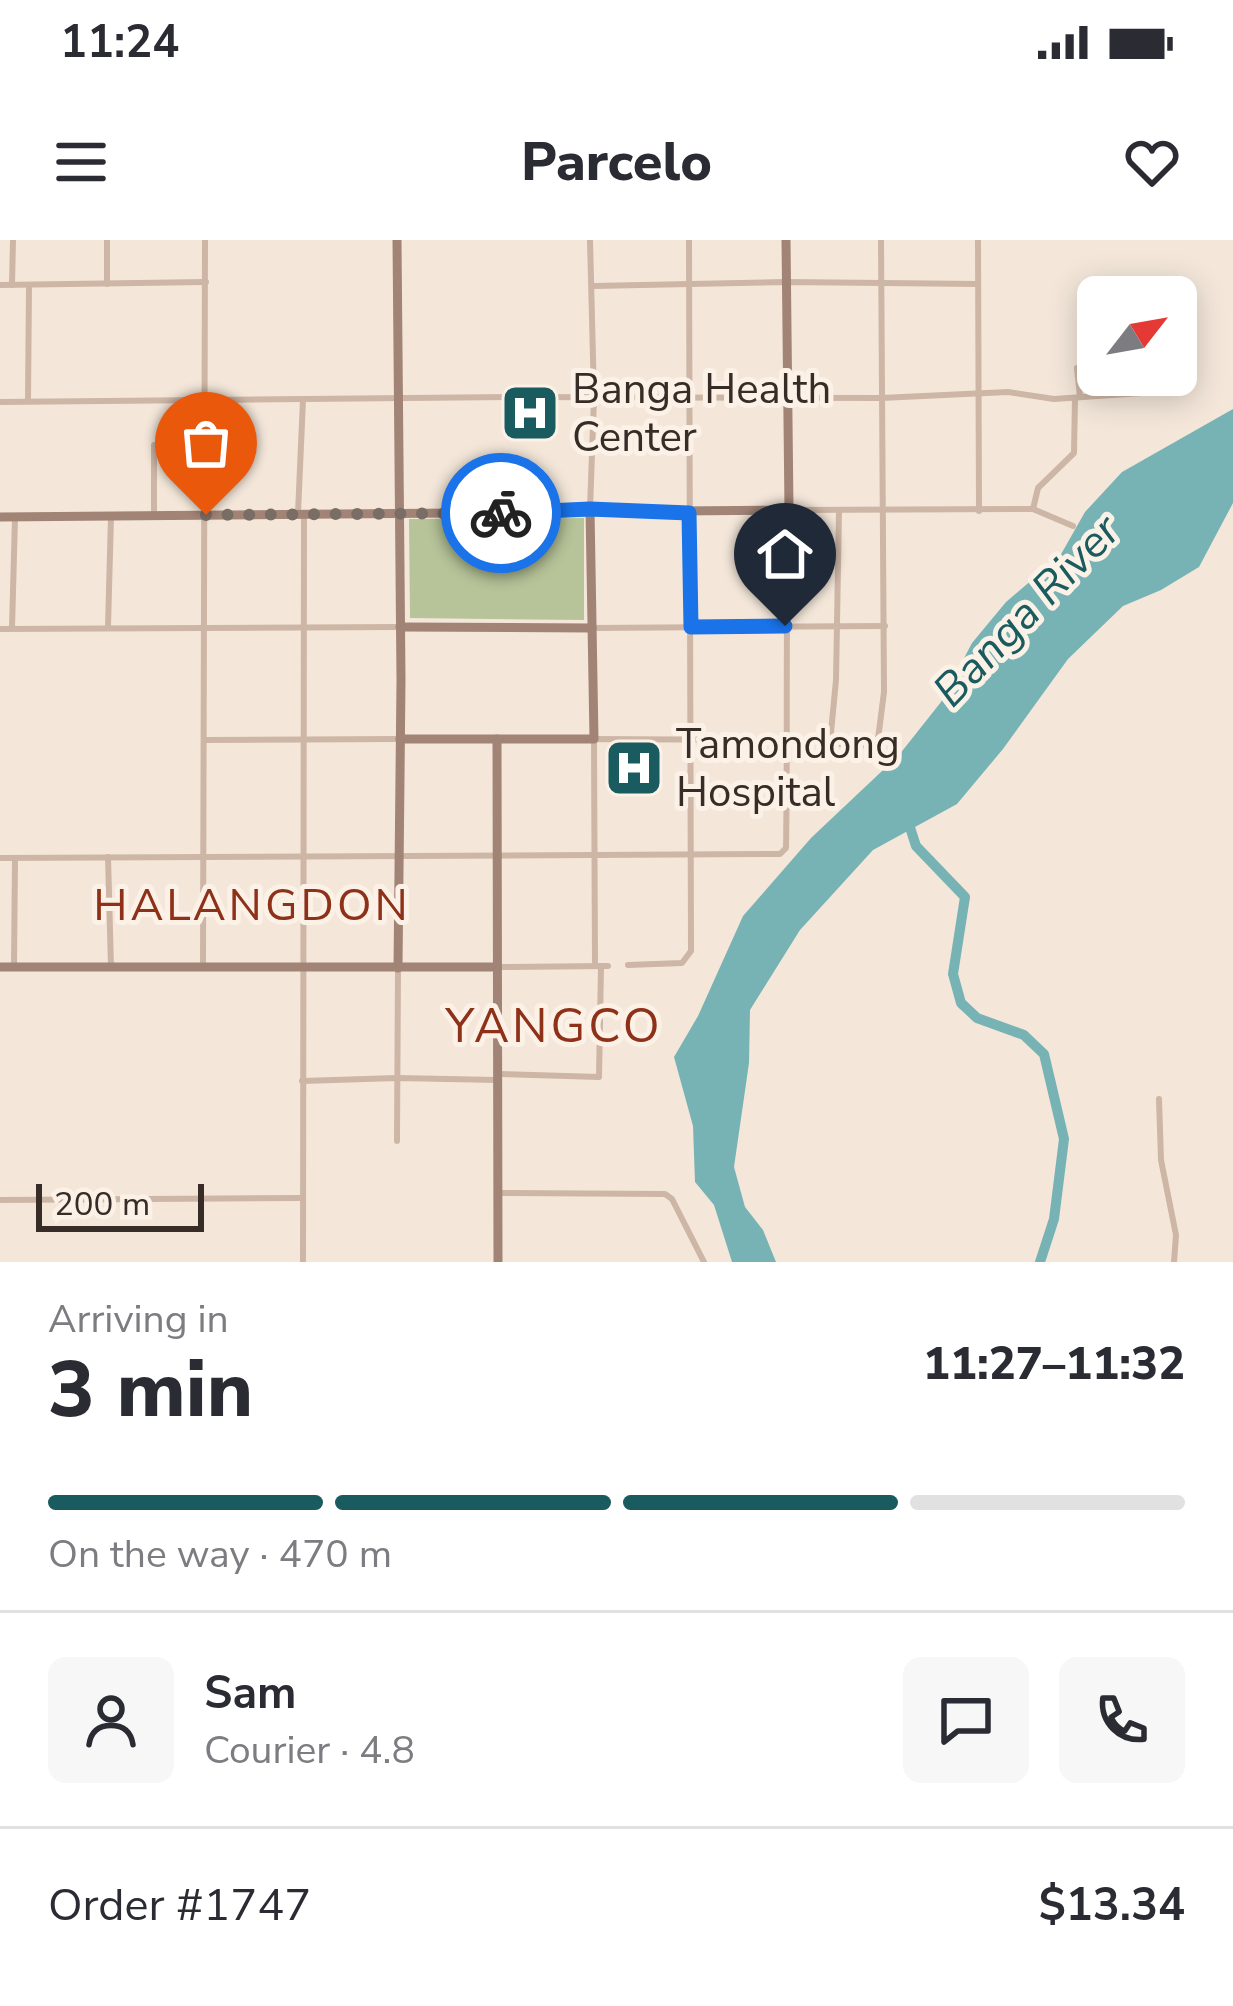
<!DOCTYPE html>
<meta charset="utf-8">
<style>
:root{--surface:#fff;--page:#f7f7f7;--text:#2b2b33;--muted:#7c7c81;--line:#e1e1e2;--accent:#195b5e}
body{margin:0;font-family:"Nunito Sans",sans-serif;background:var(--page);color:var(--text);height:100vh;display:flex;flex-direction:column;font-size:45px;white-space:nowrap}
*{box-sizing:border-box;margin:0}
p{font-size:39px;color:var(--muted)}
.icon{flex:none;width:66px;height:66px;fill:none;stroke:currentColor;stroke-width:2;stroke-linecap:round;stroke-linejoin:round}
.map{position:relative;height:1022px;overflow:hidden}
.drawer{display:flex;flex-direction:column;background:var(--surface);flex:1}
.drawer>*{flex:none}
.needle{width:78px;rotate:59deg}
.controls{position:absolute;left:1077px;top:36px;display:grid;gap:24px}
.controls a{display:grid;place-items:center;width:120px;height:120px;border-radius:18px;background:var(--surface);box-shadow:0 6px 30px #0003;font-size:60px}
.scale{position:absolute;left:36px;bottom:30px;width:168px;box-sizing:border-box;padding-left:12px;border:6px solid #382c27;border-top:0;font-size:33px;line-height:42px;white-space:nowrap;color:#382c27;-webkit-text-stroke:9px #fbf1e7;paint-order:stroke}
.pin{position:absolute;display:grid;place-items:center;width:102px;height:102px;color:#fff;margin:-123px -51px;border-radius:50% 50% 50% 0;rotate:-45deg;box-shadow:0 0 12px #0007}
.pin .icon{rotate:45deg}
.courier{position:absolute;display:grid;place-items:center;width:120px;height:120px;margin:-60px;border:9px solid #1a73e8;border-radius:50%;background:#fff;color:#222;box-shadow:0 3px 15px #0007}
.overview em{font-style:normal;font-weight:800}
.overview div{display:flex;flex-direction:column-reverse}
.overview{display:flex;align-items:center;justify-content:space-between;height:204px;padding:0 48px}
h1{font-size:78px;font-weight:800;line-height:90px}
.bar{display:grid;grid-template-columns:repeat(4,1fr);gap:18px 12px;align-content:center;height:144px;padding:0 48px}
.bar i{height:15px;border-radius:9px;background:var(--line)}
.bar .current{background:var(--accent)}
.bar p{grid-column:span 4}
.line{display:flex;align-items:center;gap:30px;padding:0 48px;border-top:3px solid var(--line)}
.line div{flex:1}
.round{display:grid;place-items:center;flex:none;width:126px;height:126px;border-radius:18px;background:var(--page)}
.status{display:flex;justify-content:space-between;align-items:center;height:84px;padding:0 60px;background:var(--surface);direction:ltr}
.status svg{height:33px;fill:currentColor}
header{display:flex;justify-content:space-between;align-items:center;height:156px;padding:0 48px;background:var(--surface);font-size:54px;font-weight:800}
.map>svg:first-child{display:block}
.green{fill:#b7c499}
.water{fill:#77b3b4}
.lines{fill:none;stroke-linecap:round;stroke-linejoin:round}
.river{stroke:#77b3b4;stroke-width:10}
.street{stroke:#cdb6a5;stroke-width:6}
.secondary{stroke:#a18476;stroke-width:9}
.done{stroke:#7a6d66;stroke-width:12;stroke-dasharray:0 21.6}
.route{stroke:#1a73e8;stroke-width:15}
.labels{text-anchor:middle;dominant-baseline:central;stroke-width:10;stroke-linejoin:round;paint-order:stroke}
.poi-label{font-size:42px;fill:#382c27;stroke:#fbf1e7;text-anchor:start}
.water-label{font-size:45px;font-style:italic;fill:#195b5e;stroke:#fbf1e7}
.neighbourhood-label{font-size:45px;letter-spacing:3px;fill:#8e3119;stroke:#fbf1e7}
.quarter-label{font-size:48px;letter-spacing:3px;fill:#8e3119;stroke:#fbf1e7}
</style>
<div class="status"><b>11:24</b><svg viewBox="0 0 49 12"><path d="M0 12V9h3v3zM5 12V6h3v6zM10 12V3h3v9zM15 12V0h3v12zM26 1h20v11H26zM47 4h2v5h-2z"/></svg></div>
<header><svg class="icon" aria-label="menu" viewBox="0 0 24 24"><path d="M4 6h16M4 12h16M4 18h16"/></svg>Parcelo<svg class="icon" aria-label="heart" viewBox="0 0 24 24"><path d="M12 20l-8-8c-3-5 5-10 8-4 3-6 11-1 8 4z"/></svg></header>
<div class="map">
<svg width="1233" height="1022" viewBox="0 0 1233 1022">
<rect width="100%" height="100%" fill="#f4e7da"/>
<polygon class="green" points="584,278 584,380 410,378 409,279"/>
<polygon class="water" points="1233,169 1233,263 1199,327 1161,350 1123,366 1068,419 1003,509 957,564 873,610 800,690 750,770 749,823 734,927 745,967 763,990 776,1022 732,1022 714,965 695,942 693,886 674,817 698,776 743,676 811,598 899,515 941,462 972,403 1006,362 1060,316 1085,272 1122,232"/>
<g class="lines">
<polyline class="river" points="906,575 916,606 965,657 953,734 961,763 977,778 1024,795 1044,814 1064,899 1054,979 1040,1022"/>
<g class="street">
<polyline points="107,0 107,44"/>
<polyline points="978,0 979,271"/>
<polyline points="0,45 206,42"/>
<polyline points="12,45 13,0"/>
<polyline points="593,46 786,42 978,44"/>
<polyline points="1077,128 1080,157"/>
<polyline points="28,161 29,45"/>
<polyline points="0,162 514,157 881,158 1008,152 1054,159 1142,153"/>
<polyline points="590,269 594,158 590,0"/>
<polyline points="1033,269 1038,248 1074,213 1075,158"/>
<polyline points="298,273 303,160"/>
<polyline points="154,276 154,205"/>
<polyline points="108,387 111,276"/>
<polyline points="12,388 15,278"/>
<polyline points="592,388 885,386"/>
<polyline points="0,389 400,387"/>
<polyline points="205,500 399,499"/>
<polyline points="830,503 836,440 839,270"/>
<polyline points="108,617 111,727"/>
<path d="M0,618L780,614L786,608C788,495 785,382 789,270L1033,269L1073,286"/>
<polyline points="628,725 682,723 691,711 689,0"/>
<polyline points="203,726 205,0"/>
<polyline points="595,726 594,499 788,500 868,506 878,499 884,452 881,0"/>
<polyline points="14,727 15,618"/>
<polyline points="498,727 608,726"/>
<polyline points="498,834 599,837 601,726"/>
<polyline points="302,841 397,838 498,840"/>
<polyline points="1159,859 1161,920 1176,995 1174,1022"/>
<polyline points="397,901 398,728"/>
<polyline points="499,953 665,954 672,959 704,1022"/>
<polyline points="0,960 301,958"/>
<polyline points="303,1022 304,273"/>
</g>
<g class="secondary">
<polyline points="397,0 401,440 398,728"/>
<polyline points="0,277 789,270 786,0"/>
<polyline points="400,387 592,388"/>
<polyline points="400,499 594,499 590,269"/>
<polyline points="497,499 498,1022"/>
<polyline points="0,727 497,727"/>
</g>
</g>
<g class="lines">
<polyline class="done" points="206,275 501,273"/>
<polyline class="route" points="501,273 590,269 689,273 691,387 785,386"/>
</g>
<defs>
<g id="hospital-square" transform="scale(3)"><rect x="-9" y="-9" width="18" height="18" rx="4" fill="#195b5e" stroke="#fbf1e7"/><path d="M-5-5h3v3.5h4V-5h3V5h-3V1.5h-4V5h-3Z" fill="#fff"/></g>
</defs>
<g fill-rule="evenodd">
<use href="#hospital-square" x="530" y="173"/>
<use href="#hospital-square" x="634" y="528"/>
</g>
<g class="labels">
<g class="poi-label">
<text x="572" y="149">Banga Health<tspan x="572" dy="48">Center</tspan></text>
<text x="676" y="504">Tamondong<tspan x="676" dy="48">Hospital</tspan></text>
</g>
<g class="water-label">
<text transform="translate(1027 371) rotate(-46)">Banga River</text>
</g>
<g class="neighbourhood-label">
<text x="252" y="665">HALANGDON</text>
</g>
<g class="quarter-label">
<text x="554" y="786">YANGCO</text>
</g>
</g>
</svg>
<div class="controls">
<a><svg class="needle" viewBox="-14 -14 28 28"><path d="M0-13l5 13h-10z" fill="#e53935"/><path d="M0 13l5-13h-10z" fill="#7c7c81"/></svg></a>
</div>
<div class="scale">200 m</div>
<div class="pin" style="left:206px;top:275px;background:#ea580c"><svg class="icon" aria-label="bag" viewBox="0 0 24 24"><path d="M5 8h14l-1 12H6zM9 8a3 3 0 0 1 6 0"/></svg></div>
<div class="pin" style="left:785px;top:386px;background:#1f2937"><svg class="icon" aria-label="home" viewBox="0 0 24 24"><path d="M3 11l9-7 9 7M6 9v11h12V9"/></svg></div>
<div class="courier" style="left:501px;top:273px"><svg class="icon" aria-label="bike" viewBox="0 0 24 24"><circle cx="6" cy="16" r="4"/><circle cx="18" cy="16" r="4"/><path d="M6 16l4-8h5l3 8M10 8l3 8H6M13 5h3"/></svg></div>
</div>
<section class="drawer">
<div class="overview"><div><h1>3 min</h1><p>Arriving in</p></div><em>11:27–11:32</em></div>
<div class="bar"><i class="current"></i><i class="current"></i><i class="current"></i><i></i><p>On the way · 470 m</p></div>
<div class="line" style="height:216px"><a class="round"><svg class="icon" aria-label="person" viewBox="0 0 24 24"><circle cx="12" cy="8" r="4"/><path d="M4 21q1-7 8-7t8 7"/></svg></a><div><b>Sam</b><p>Courier · 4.8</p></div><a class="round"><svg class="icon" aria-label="chat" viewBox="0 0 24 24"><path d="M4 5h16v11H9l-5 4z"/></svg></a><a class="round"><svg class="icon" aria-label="phone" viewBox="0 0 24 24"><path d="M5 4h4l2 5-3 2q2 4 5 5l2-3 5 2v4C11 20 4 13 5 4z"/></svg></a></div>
<div class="line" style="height:156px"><div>Order #1747</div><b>$13.34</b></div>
</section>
